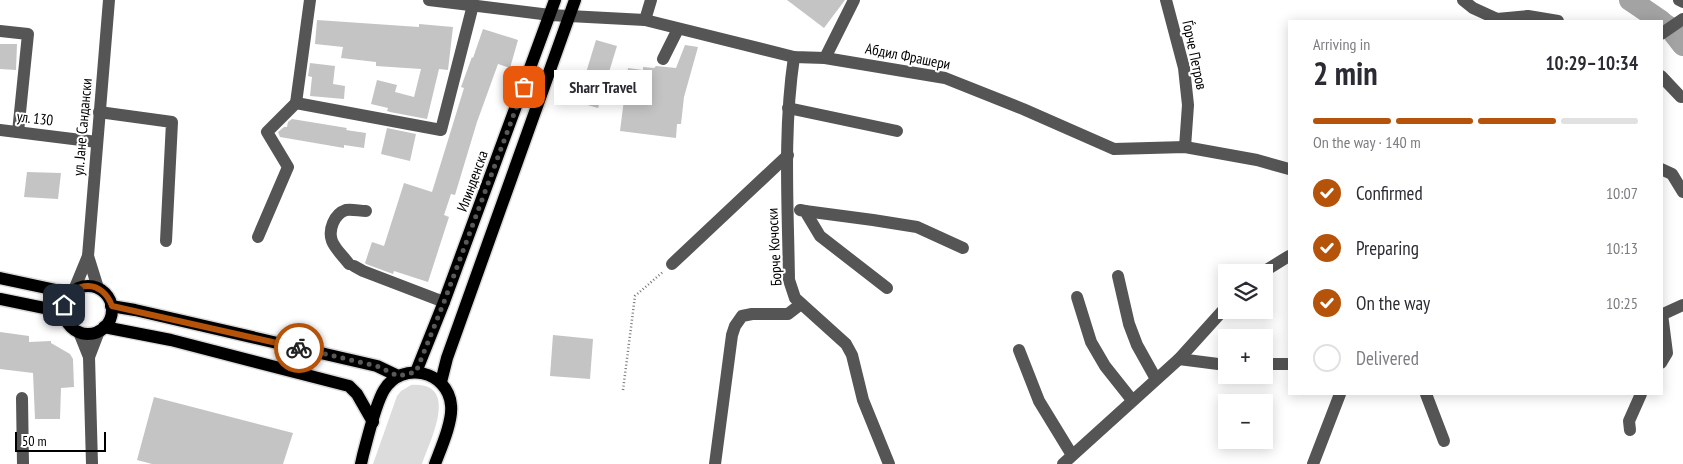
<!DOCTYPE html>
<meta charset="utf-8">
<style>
:root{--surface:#fff;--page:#f2f2f3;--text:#2b2b33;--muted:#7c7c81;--line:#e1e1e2;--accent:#b45309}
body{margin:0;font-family:"PT Sans Narrow",sans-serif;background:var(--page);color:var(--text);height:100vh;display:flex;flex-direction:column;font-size:19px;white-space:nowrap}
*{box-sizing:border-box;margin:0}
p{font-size:16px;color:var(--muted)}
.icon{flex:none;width:28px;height:28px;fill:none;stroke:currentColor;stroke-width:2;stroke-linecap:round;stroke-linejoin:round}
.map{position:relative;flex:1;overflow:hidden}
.sheet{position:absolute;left:1288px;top:20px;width:375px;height:375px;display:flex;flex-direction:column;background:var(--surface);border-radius:0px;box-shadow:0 2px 12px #0003}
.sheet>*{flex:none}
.fabs{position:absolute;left:1218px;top:264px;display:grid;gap:10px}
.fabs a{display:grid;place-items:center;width:55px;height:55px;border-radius:0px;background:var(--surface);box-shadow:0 2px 12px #0003;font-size:25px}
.scale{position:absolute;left:15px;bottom:12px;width:91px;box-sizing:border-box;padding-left:5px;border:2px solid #000;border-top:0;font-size:14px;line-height:18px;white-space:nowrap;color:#000;-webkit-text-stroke:4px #fff;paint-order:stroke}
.pin{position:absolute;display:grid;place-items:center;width:42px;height:42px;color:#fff;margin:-21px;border-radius:10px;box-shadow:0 2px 8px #0006}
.courier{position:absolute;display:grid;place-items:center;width:50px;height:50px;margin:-25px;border:4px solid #b45309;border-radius:50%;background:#fff;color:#222;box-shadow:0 1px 6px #0007}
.bubble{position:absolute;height:35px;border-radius:0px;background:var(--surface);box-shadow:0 2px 12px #0003;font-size:16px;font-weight:700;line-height:35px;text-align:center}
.overview em{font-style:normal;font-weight:700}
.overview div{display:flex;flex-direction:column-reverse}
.overview{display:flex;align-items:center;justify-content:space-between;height:85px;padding:0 25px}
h1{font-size:32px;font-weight:700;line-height:38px}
.bar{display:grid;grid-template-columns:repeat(4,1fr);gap:8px 5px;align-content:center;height:60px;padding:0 25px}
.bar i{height:6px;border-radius:4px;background:var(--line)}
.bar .current{background:var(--accent)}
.bar p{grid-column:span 4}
ol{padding:0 25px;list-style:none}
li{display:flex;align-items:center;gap:15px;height:55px}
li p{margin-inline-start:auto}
li .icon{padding:5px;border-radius:50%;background:var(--accent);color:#fff;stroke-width:4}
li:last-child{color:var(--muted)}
li i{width:28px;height:28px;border:2px solid var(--line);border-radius:50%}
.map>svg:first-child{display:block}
.grass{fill:#dcdcdc}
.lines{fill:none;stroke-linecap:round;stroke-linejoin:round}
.river{stroke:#a3a3a3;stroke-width:22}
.building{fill:#c4c4c4}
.major-casing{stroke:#dbdbdb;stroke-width:15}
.path{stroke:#777;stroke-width:2.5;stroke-dasharray:1 2.5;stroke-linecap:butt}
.minor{stroke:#555;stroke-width:12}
.major{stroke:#000;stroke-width:12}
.done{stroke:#595959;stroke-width:5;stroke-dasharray:0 9}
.route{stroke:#b45309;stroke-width:6}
.labels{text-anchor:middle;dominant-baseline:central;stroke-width:4;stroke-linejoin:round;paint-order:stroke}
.street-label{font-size:15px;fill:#000;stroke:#fff}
</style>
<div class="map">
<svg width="1683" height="464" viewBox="0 0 1683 464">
<rect width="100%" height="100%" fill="#fff"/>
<path class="grass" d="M411,385C461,381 430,441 422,464H373L397,396L401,391Z"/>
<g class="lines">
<g class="river">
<polyline points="1630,0 1661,21"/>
<polyline points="1661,22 1669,27 1683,45"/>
</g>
</g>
<g class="building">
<polygon points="787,0 845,0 824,28"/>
<polygon points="317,20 419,27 419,24 453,27 448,70 439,69 427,119 390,112 387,111 388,108 371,104 377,80 397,85 395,92 414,97 421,69 376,66 376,62 341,58 343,47 315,44"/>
<polygon points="483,29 518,40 510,68 498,64 477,122 455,195 451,194 444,215 449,217 428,282 394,271 393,274 366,264 365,263 372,242 384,246 404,183 432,192 464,88 461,87 472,57 473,58"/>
<polygon points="596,40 617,46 598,108 577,102"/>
<polygon points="0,44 17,44 16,70 0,69"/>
<polygon points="685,45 698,47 684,97 681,124 677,124 676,138 620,131 628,68 643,70 643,67 654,68 656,66 676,68"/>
<polygon points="310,63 335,66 333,84 345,86 344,99 310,96 312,77 308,76"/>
<polygon points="292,119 347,128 346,130 366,133 364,148 344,145 344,148 280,137 278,132 284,127 287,127 288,122"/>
<polygon points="387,128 416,134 410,161 381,154"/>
<polygon points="27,172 61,173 58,199 24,197"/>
<polygon points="0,332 29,336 29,342 51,341 51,343 70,354 73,359 74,387 61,388 60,419 35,419 33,373 0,369"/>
<polygon points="553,335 593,339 590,379 550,376"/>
<polygon points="154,397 293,433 283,464 152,464 137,460"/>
</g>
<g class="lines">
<g class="major-casing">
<g id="major">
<polyline points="0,278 70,293"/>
<circle cx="88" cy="310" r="24"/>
<polyline points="0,299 64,312"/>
<polyline points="111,306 135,310 377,366 398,376"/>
<polyline points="104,327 171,340 349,386 357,394 373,422"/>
<polyline points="416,372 444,302 555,0"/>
<polyline points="441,382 447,358 575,0"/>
<path d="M361,464L363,455C368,437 375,405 384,390C402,360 448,371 451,405C453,421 441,448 435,464"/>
</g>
</g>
<polyline class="path" points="623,390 635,296 664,271"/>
<g class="minor">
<polyline points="429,0 550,15 645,20 794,57 825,58 945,78 1023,109 1114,149 1185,147 1257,160 1289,169"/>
<polyline points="1166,0 1184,68 1188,105 1185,147"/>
<polyline points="1463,0 1473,8 1497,19 1528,16 1558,21"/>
<polyline points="1679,0 1683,2"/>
<polyline points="645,20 651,0"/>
<polyline points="0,31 28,34 18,132"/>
<polyline points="1661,34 1683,19"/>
<path d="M794,57C783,131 788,206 789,280L795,298L846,344L852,355L863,400L889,464"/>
<polyline points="825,58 854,0"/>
<polyline points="663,59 678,29"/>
<polyline points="1661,76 1681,97"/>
<polyline points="296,103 310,0"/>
<polyline points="788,108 897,131"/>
<polyline points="99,112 172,122 166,241"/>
<polyline points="0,130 97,142"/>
<polyline points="1661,169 1672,174 1683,192"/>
<polyline points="800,210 805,211 820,236 887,288"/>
<polyline points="805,211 873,220 917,227 963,248"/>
<polyline points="258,237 288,167 267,132 296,103 441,130 473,5"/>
<polyline points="88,256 98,288"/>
<path d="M349,264C344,257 335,249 332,241C328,230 334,214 346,210C352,209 360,211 366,211"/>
<polyline points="672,264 788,155"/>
<polyline points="354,266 363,271 444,302"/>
<polyline points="1263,272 1289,256"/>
<polyline points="1118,276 1129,324 1137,345 1156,379"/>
<polyline points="74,290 88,256 109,0"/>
<polyline points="1077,297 1091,342 1105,366 1132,400"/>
<polyline points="1661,315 1683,305"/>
<polyline points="79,332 89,357 92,464"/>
<polyline points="1019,350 1039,401 1072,455"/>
<polyline points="89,357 99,331"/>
<polyline points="1179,359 1226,365"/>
<polyline points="1661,363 1667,353 1662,314"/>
<polyline points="1264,364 1289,364"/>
<polyline points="1426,394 1444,441"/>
<polyline points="22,398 23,464"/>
<polyline points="1630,430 1629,421 1641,394"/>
<polyline points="715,464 732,335 735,326 742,316 752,314 788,314 801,304"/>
<polyline points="1063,464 1179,359 1226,307"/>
<polyline points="1313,464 1340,394"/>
</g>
<use href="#major" class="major"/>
</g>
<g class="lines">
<polyline class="done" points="299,348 377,366 398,376 416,372 444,302 524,87"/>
<path class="route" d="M64,305C74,279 103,280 112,306L299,348"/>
</g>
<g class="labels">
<g class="street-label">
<text transform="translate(1195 55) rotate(78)">Ѓорче Петров</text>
<text transform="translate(908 56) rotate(11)">Абдил Фрашери</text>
<text transform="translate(35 118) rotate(7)">ул. 130</text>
<text transform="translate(82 127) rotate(-85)">ул. Јане Сандански</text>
<text transform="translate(472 181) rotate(-70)">Илинденска</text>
<text transform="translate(774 247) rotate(-93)">Борче Кочоски</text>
</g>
</g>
</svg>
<div class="fabs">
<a><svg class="icon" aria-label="layers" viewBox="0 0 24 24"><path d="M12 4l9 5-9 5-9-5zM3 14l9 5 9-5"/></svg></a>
<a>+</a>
<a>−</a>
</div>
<div class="scale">50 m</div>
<div class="pin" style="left:524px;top:87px;background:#ea580c"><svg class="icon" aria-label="bag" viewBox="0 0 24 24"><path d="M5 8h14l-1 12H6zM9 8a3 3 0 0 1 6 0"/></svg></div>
<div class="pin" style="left:64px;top:305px;background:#1f2937"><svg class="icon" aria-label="home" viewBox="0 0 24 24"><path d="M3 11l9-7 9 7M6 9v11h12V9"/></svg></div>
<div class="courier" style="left:299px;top:348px"><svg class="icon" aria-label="bike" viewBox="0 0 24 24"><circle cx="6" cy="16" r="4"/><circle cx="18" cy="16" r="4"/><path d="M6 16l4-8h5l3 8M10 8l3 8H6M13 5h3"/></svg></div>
<div class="bubble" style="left:554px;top:70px;width:98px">Sharr Travel</div>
<section class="sheet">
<div class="overview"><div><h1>2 min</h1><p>Arriving in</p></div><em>10:29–10:34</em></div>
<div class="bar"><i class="current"></i><i class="current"></i><i class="current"></i><i></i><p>On the way · 140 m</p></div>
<ol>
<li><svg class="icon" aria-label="check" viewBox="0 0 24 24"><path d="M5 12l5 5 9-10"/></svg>Confirmed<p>10:07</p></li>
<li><svg class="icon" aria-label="check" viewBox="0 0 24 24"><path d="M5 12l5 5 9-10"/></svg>Preparing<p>10:13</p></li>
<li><svg class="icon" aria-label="check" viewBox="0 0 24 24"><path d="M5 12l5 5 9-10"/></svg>On the way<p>10:25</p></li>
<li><i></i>Delivered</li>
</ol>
</section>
</div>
